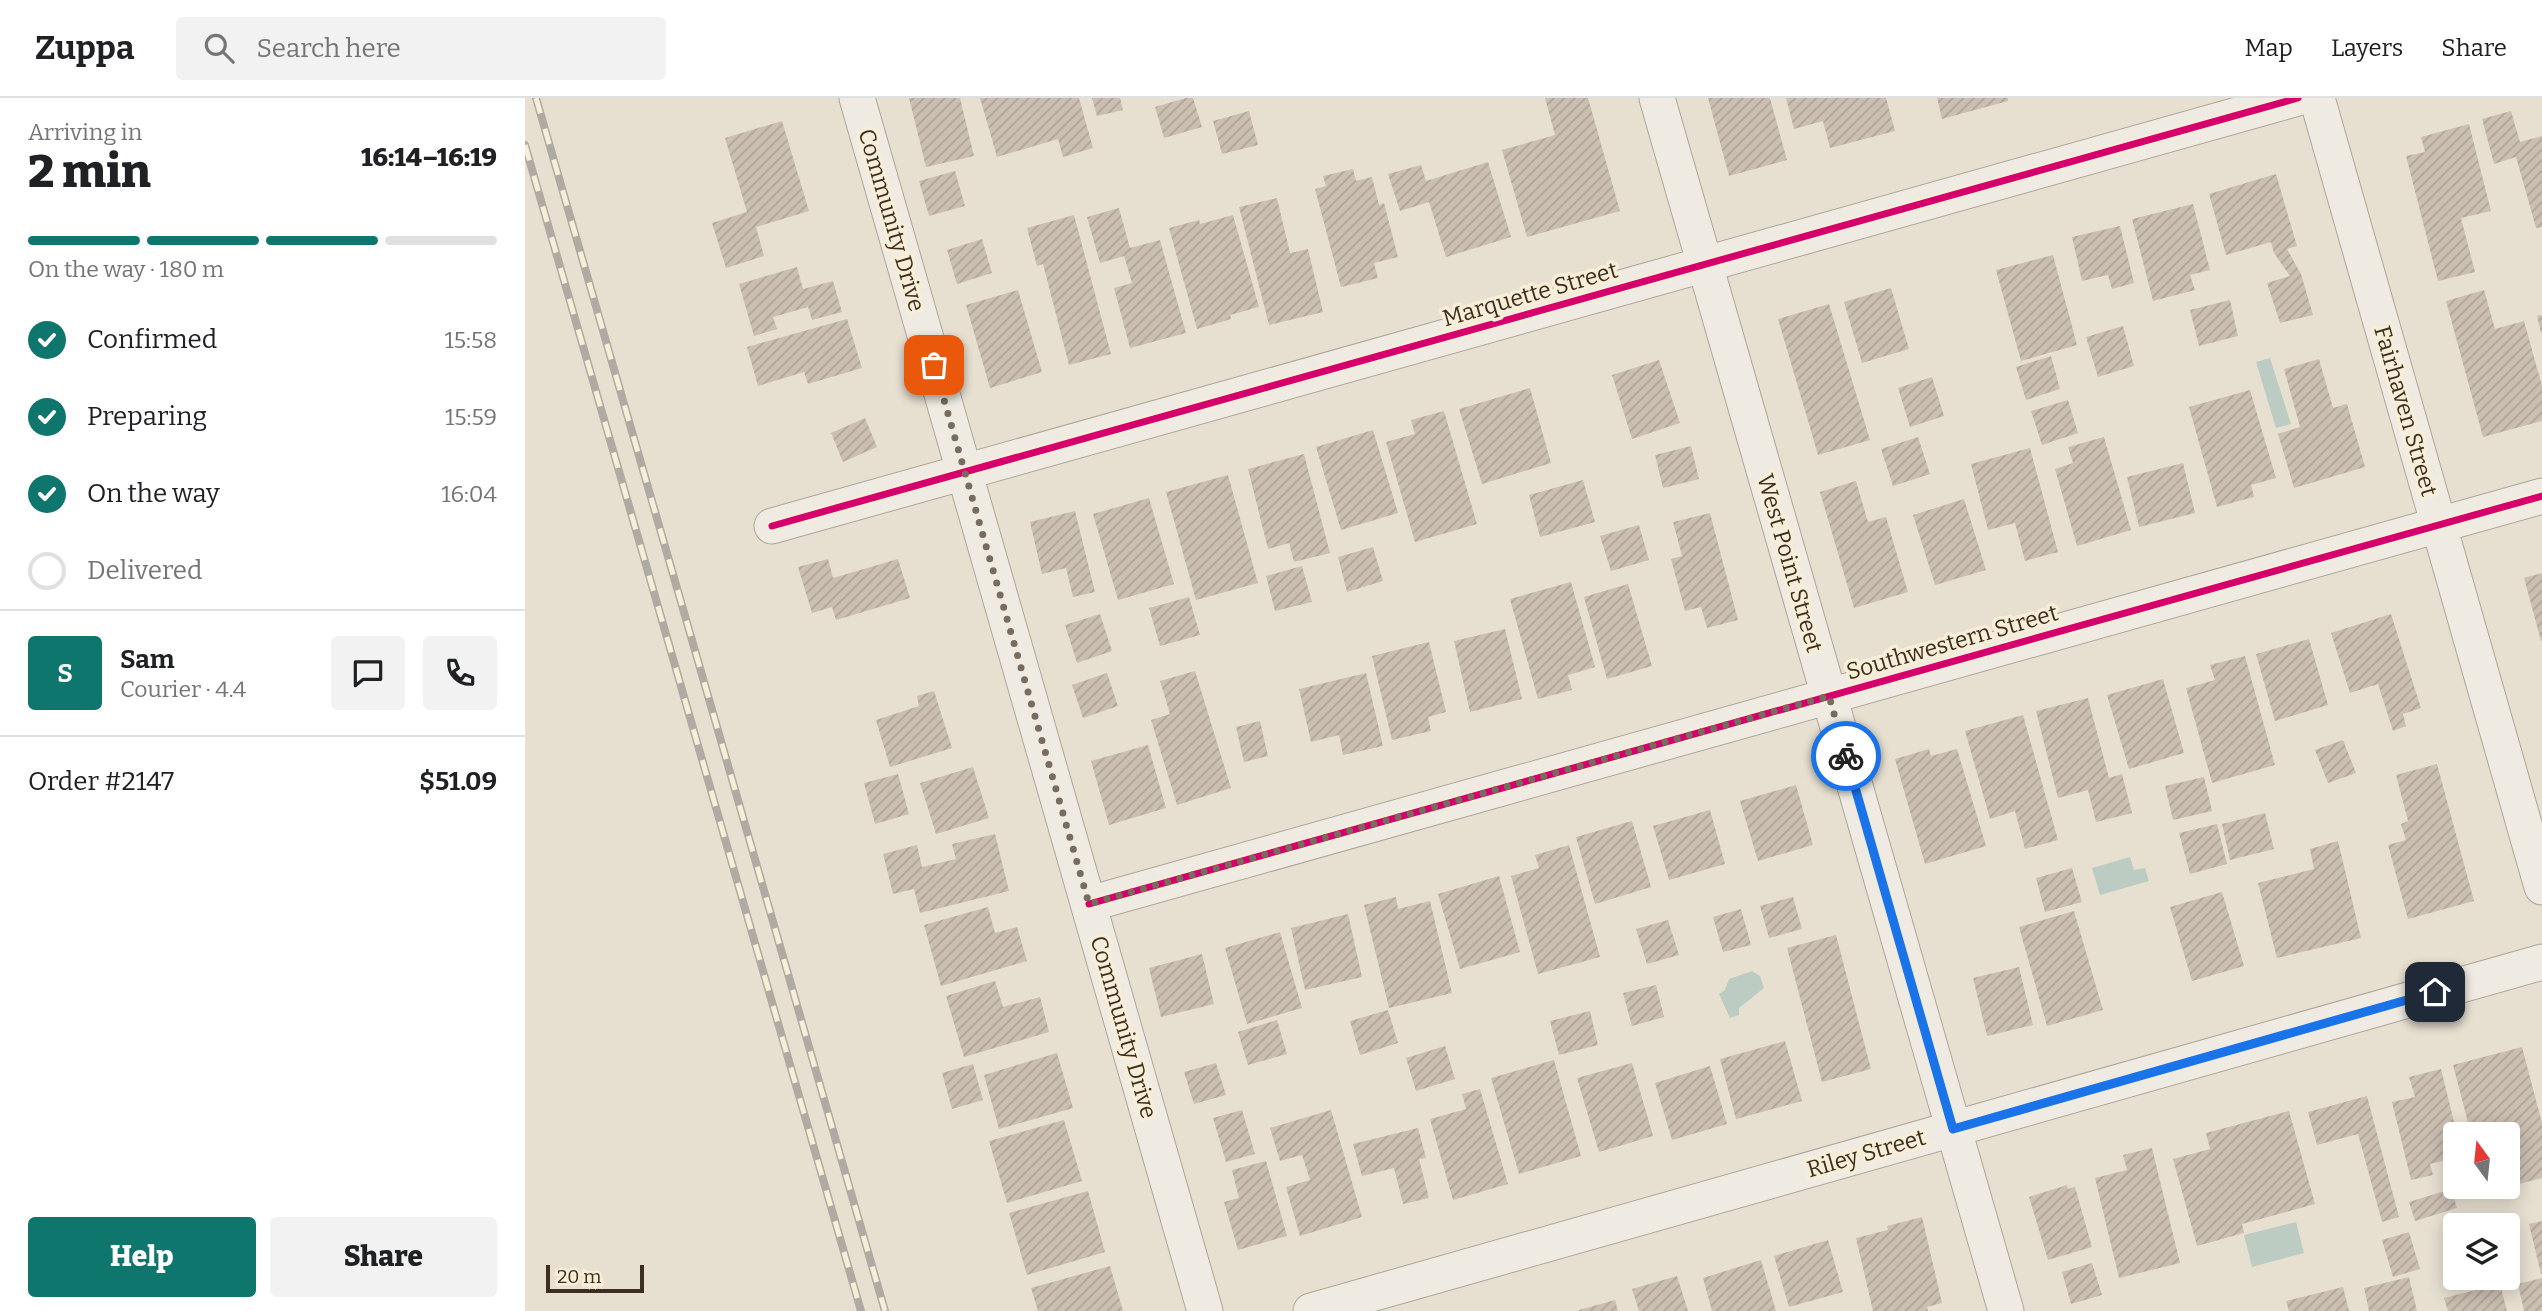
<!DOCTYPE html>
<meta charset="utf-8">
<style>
:root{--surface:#fff;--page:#f2f2f2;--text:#202124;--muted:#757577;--line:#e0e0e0;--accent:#0f766e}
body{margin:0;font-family:Bitter,serif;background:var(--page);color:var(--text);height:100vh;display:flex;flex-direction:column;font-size:26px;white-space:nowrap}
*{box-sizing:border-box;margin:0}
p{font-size:23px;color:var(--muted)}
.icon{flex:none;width:38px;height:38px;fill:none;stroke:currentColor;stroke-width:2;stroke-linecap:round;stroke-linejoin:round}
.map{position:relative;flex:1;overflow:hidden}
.sheet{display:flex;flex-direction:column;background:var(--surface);width:525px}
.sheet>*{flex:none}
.needle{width:46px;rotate:345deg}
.fabs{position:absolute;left:1918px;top:1024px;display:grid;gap:14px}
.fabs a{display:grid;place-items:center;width:77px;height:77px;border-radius:7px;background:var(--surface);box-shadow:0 4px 18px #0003;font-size:35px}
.scale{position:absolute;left:21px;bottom:18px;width:98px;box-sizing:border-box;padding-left:7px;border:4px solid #3d2e20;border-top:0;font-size:19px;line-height:24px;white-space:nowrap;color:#3d2e20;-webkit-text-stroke:5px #f7eed8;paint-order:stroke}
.pin{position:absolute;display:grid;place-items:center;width:60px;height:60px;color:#fff;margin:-30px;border-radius:14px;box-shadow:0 4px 10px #0006}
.courier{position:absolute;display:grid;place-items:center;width:70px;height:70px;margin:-35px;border:5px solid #1a73e8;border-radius:50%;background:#fff;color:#222;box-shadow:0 2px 9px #0007}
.overview em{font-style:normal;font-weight:800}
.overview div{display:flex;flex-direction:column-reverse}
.overview{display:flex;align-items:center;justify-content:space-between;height:119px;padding:0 28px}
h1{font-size:46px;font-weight:800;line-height:52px}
.bar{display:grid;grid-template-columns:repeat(4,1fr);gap:10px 7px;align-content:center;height:84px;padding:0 28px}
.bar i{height:9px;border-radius:5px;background:var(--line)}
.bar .selected{background:var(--accent)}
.bar p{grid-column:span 4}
.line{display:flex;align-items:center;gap:18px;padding:0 28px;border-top:2px solid var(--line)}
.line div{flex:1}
.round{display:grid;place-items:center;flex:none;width:74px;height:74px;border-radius:7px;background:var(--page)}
ol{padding:0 28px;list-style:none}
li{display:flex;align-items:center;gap:21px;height:77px}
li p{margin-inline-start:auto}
li .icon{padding:7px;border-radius:50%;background:var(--accent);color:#fff;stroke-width:4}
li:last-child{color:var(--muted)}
li i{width:38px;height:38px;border:4px solid var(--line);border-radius:50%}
.button{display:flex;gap:14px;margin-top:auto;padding:14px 28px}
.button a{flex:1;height:80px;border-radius:7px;background:var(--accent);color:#fff;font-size:28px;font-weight:800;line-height:80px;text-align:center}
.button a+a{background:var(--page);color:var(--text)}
header{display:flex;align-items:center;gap:42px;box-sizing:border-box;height:98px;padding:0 35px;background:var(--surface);border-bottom:2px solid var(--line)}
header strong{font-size:33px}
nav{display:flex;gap:38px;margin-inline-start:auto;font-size:24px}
.search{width:490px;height:63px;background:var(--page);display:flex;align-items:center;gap:18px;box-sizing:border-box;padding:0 24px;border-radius:7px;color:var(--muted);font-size:26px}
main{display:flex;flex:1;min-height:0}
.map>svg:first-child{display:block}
.water{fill:#bcccc2}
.building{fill:url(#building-hatch)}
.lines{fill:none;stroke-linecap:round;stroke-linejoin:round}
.street-casing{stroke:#ada599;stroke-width:37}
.street{stroke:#efebe3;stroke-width:35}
.rail-casing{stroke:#afaaa2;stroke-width:8}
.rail{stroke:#f7eed8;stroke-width:5;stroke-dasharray:16;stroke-linecap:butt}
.cycleway-casing{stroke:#f7eed8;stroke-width:11}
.cycleway{stroke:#d6006c;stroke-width:7}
.done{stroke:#786c5e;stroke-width:7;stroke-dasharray:0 12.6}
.route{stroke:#1a73e8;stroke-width:9}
.labels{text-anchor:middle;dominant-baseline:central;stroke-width:7;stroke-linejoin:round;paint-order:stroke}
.street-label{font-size:23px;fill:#3d2e20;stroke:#f7eed8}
</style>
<header>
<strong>Zuppa</strong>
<div class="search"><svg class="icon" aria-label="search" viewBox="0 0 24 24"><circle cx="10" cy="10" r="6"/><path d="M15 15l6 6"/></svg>Search here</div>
<nav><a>Map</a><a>Layers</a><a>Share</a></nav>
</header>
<main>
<section class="sheet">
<div class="overview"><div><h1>2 min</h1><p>Arriving in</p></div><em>16:14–16:19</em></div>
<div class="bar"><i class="selected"></i><i class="selected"></i><i class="selected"></i><i></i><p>On the way · 180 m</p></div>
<ol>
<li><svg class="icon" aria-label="check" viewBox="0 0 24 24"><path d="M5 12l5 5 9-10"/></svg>Confirmed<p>15:58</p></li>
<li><svg class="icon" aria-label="check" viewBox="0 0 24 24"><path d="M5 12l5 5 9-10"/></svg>Preparing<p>15:59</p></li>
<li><svg class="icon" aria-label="check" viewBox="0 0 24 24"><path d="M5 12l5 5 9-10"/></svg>On the way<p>16:04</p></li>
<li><i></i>Delivered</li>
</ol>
<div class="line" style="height:126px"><b class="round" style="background:var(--accent);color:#fff">S</b><div><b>Sam</b><p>Courier · 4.4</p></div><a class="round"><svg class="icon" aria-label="chat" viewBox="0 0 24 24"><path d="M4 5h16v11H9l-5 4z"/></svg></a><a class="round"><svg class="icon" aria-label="phone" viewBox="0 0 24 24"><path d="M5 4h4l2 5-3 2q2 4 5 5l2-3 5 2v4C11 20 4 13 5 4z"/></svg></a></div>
<div class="line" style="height:91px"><div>Order #2147</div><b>$51.09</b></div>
<div class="button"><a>Help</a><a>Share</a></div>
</section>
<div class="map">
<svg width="2017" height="1213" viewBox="0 0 2017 1213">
<defs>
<pattern id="building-hatch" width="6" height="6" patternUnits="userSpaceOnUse" patternTransform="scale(1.75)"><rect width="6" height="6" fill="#cbbfb2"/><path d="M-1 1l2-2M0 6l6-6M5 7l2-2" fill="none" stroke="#afa499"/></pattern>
</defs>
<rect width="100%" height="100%" fill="#e7e0d1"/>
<g class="water">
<polygon points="1745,260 1766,326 1751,330 1731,264"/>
<polygon points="1605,759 1609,772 1620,770 1624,783 1575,797 1567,770"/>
<polygon points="1227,873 1235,878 1239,890 1214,910 1214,917 1205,920 1194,896 1200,892 1204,881"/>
<polygon points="1771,1124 1779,1155 1727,1169 1719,1137"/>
</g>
<g class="building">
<polygon points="384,0 435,0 449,58 401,69"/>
<polygon points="455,0 554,0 568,50 538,59 533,41 472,59"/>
<polygon points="567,0 595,0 598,12 572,18"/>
<polygon points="661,0 668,0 677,29 639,40 630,9"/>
<polygon points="1020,0 1063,0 1095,113 1002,139 977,52 1030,37"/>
<polygon points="1183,0 1245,0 1262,62 1204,78"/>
<polygon points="1261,0 1361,0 1370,33 1305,50 1298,23 1269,31"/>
<polygon points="1412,0 1483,0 1483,3 1417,21"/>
<polygon points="724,13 733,47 697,56 688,23"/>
<polygon points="1986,13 1995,44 2017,38 2017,129 2011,130 1991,59 1969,66 1957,21"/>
<polygon points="257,23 284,113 231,129 239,158 201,170 187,125 222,114 200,40"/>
<polygon points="1944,26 1966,113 1936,120 1950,174 1913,183 1881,58 1900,54 1896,39"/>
<polygon points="963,64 986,139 921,159 904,104 875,113 863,76 896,67 901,83"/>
<polygon points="828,71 831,83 847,79 854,107 859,105 873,159 849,165 853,180 816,189 790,91 801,88 798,78"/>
<polygon points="430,73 440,108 404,118 394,83"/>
<polygon points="1751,76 1772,148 1762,151 1776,176 1788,217 1755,225 1742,185 1765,178 1749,155 1746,144 1701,157 1684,96"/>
<polygon points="752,100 765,155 783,151 798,214 744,227 714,109"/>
<polygon points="1668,106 1685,172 1665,177 1670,192 1628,203 1607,121"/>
<polygon points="594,110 605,150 635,142 661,235 605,250 589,190 607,185 599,158 575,165 562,119"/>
<polygon points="549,117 586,256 544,267 518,166 512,168 502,130"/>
<polygon points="708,117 734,209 705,217 706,221 672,231 644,130 674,122 675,126"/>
<polygon points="1595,128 1609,185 1587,191 1583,177 1557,183 1547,139"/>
<polygon points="457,141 467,175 432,186 422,152"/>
<polygon points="1528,157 1552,247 1496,263 1471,172"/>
<polygon points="272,169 278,191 308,183 317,214 287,222 283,209 248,219 252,231 229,238 214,186"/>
<polygon points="1366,190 1384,251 1337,265 1319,204"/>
<polygon points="493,192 517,274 465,290 441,207"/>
<polygon points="1959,192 1970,231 1999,223 2017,288 2017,323 1958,339 1921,203"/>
<polygon points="1705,202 1713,238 1674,248 1665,212"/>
<polygon points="1304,206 1345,342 1293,357 1253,221"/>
<polygon points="2017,217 2017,235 2016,235 2012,218"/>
<polygon points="322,221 337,270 283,286 279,274 233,288 222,249"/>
<polygon points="1598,228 1609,268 1573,279 1561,239"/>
<polygon points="1526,258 1535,291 1501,302 1491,269"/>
<polygon points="1794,261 1808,310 1822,306 1840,369 1769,390 1753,336 1775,329 1759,271"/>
<polygon points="1134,262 1155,325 1107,341 1087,277"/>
<polygon points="1407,279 1419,318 1385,329 1373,290"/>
<polygon points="1005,290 1026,365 957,386 934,311"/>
<polygon points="1725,292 1751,380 1726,387 1729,399 1692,409 1664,309"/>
<polygon points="1543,302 1553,335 1517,347 1506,313"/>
<polygon points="919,313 952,426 890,444 861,344 890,336 886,322"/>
<polygon points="340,320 352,349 318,364 306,335"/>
<polygon points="848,332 873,415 816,432 791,349"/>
<polygon points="1393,339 1405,376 1368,388 1356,351"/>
<polygon points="1579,339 1606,432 1552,448 1530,371 1548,365 1543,349"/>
<polygon points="1166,348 1174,381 1138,390 1130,357"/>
<polygon points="1505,350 1533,454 1500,463 1490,425 1463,432 1446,366"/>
<polygon points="779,356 805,455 769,464 764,445 743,451 723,371"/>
<polygon points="1658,365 1670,415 1614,429 1602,379"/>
<polygon points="703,377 733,485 671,502 641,394"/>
<polygon points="1058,382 1070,424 1015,439 1004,397"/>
<polygon points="1331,383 1343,424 1361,419 1383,494 1329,510 1295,394"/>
<polygon points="624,400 649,486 593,502 568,416"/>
<polygon points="1439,401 1461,472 1410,487 1388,417"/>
<polygon points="550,413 570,494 548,499 541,470 517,476 505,424"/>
<polygon points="1185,415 1213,522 1182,530 1176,509 1160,513 1146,461 1157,458 1148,424"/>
<polygon points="1114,427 1124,462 1086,473 1075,438"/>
<polygon points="848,449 858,483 822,494 813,459"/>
<polygon points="303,461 308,480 373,461 385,500 311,522 307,509 287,515 273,469"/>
<polygon points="777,468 787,504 750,513 741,478"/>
<polygon points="2017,475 2017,543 2016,543 1999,480"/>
<polygon points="1046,484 1070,569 1043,577 1047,592 1013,601 985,501"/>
<polygon points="1103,486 1127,568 1082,581 1059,499"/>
<polygon points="664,499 675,537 635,548 624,510"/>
<polygon points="575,516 587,553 552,565 540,527"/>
<polygon points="1866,516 1896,610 1878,616 1881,628 1868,633 1853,586 1825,595 1806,535"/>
<polygon points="980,531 997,601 945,614 929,543"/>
<polygon points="1784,541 1803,607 1750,623 1731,556"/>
<polygon points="904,544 921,614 903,619 906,633 867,642 847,558"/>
<polygon points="1720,558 1750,667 1687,685 1661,590 1690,582 1685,567"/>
<polygon points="670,573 706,690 652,707 626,622 645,616 635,583"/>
<polygon points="582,575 593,608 558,620 547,587"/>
<polygon points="841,575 858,648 818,657 814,637 786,644 774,591"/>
<polygon points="1638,581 1659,655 1604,671 1582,597"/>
<polygon points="409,593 427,650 365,669 351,622 394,608 392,598"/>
<polygon points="1563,600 1584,680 1597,676 1607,715 1571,724 1563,692 1533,700 1511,613"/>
<polygon points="1498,617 1533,742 1500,751 1490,713 1465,721 1440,633"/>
<polygon points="735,623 743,658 719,664 711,629"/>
<polygon points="1818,642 1831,675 1803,685 1790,652"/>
<polygon points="623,647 641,710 584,727 566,663"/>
<polygon points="1404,651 1406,658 1432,651 1461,748 1400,766 1370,661"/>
<polygon points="1912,666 1949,803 1883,821 1863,747 1881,742 1876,726 1883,723 1871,677"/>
<polygon points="448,669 464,720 411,736 395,685"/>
<polygon points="373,676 384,716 350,726 339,685"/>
<polygon points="1679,679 1687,713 1648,722 1640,688"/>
<polygon points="1271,687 1288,747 1233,763 1215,703"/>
<polygon points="1185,712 1200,766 1144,782 1128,728"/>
<polygon points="1740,715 1749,751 1705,762 1697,726"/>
<polygon points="1107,723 1126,789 1070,806 1051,739"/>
<polygon points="1692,726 1702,766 1665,776 1654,735"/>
<polygon points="470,736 484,793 395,815 389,791 368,796 358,756 392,747 397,769 431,761 427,746"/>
<polygon points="1813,743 1836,840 1752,860 1733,785 1789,771 1785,751"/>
<polygon points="1044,747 1075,859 1013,876 986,778 1014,770 1010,757"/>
<polygon points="1547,770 1557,804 1520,814 1511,780"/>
<polygon points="974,778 995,854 935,871 913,796"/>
<polygon points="1697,794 1719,868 1667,883 1645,809"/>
<polygon points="871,799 873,811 905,803 927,895 864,910 839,807"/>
<polygon points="1268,799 1277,831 1244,840 1235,808"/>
<polygon points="463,809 470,835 492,829 502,863 416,888 399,827"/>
<polygon points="1216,811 1226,847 1198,854 1188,819"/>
<polygon points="1549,813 1578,912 1522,928 1494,829"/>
<polygon points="823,816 837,879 780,892 766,830"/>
<polygon points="1143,822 1154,857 1122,866 1111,831"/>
<polygon points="755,834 777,910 722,926 700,850"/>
<polygon points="1311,837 1346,971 1297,984 1262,850"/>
<polygon points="677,856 689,906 636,919 624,870"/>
<polygon points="1494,869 1508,927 1462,938 1448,880"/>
<polygon points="470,883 478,909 515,899 524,934 439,959 421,898"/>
<polygon points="1131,887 1139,919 1107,928 1098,895"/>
<polygon points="863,912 873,945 835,957 825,923"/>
<polygon points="1065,913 1073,947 1034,957 1025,923"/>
<polygon points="752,922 762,956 723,967 713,934"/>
<polygon points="1260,943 1277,1003 1211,1021 1195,961"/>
<polygon points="920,948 930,981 891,993 881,960"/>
<polygon points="1997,949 2017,1025 2017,1080 1994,1086 1983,1036 1946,1036 1928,967"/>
<polygon points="532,955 548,1010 474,1031 459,977"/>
<polygon points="1029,962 1056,1058 994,1076 966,980"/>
<polygon points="691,965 701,997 669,1006 659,974"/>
<polygon points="1107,965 1128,1038 1074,1054 1052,980"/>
<polygon points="448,966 458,1002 427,1011 417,975"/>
<polygon points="1185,968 1202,1026 1147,1042 1130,985"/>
<polygon points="1916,971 1932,1036 1930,1060 1905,1066 1908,1077 1886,1082 1867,1004 1890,999 1884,979"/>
<polygon points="955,991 983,1086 928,1102 905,1021 941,1011 937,996"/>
<polygon points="1842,998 1874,1119 1857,1124 1833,1036 1792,1047 1783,1014"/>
<polygon points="717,1012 730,1056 701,1064 688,1020"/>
<polygon points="806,1012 837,1119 775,1138 761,1089 785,1082 777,1057 755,1063 745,1030"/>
<polygon points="1764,1013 1790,1106 1717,1126 1719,1135 1672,1148 1648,1061 1685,1051 1681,1035"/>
<polygon points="539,1022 557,1083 482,1105 464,1043"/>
<polygon points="893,1030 901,1060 894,1061 904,1100 878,1106 869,1070 837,1078 828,1046"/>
<polygon points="1627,1050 1655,1165 1594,1180 1570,1080 1602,1072 1598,1057"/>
<polygon points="741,1063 762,1138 713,1152 699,1104 714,1100 707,1072"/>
<polygon points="1542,1087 1543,1091 1550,1089 1567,1149 1523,1162 1504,1099"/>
<polygon points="1926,1091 1932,1110 1890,1123 1884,1104"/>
<polygon points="563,1093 580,1154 502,1177 484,1115"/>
<polygon points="1397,1119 1417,1205 1402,1209 1403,1213 1348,1213 1331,1140 1363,1132 1362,1128"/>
<polygon points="2017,1123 2017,1176 2016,1176 2004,1126"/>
<polygon points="1884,1134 1895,1171 1868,1179 1857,1142"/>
<polygon points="1303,1142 1318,1194 1264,1209 1249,1158"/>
<polygon points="1236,1162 1251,1213 1187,1213 1178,1180"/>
<polygon points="1567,1165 1577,1197 1546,1206 1537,1174"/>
<polygon points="585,1168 598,1213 513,1213 506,1190"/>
<polygon points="1152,1178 1163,1213 1114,1213 1107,1191"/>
<polygon points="1884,1179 1892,1213 1844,1213 1839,1190"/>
<polygon points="2017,1180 2017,1213 1999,1213 1993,1186"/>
<polygon points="1975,1186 1982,1213 1923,1213 1919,1200"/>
<polygon points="1818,1189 1824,1213 1764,1213 1761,1203"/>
<polygon points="1090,1202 1093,1213 1054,1213 1054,1212"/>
</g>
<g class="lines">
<g class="street-casing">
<g id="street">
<polyline points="332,0 680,1213"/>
<polyline points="1132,0 1481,1213"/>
<polyline points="1792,0 2017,789"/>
<polyline points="247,428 1773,0"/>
<polyline points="564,806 2017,398"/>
<polyline points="786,1213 2017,864"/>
</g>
</g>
<use href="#street" class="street"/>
<g class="rail-casing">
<g id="rail">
<polyline points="11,0 360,1213"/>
<polyline points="0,47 336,1213"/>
</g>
</g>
<use href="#rail" class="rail"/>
<g class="cycleway-casing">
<g id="cycleway">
<polyline points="247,428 1773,0"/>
<polyline points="564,806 2017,398"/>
</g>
</g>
<use href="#cycleway" class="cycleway"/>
</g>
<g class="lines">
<polyline class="done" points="409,267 564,806 1304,598 1321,658"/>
<polyline class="route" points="1321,658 1428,1031 1910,894"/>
</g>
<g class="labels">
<g class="street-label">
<text transform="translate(367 122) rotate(74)">Community Drive</text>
<text transform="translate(1005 196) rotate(-16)">Marquette Street</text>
<text transform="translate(1881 313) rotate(74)">Fairhaven Street</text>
<text transform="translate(1265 465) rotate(74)">West Point Street</text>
<text transform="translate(1427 544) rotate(-16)">Southwestern Street</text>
<text transform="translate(599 929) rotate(74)">Community Drive</text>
<text transform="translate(1341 1055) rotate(-16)">Riley Street</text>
</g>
</g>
</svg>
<div class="fabs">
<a><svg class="needle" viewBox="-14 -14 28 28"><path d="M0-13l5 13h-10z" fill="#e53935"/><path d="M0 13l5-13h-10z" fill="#757577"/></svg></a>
<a><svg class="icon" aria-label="layers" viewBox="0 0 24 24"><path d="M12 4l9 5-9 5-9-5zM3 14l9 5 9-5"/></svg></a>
</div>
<div class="scale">20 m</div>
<div class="pin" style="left:409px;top:267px;background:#ea580c"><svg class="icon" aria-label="bag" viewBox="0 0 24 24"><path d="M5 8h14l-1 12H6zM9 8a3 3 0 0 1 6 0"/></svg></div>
<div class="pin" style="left:1910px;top:894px;background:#1f2937"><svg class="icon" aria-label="home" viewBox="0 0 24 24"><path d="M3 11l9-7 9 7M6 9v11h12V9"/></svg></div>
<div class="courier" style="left:1321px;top:658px"><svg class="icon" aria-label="bike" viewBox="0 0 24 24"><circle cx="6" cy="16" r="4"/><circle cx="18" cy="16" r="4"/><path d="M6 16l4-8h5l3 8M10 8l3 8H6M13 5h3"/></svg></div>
</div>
</main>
